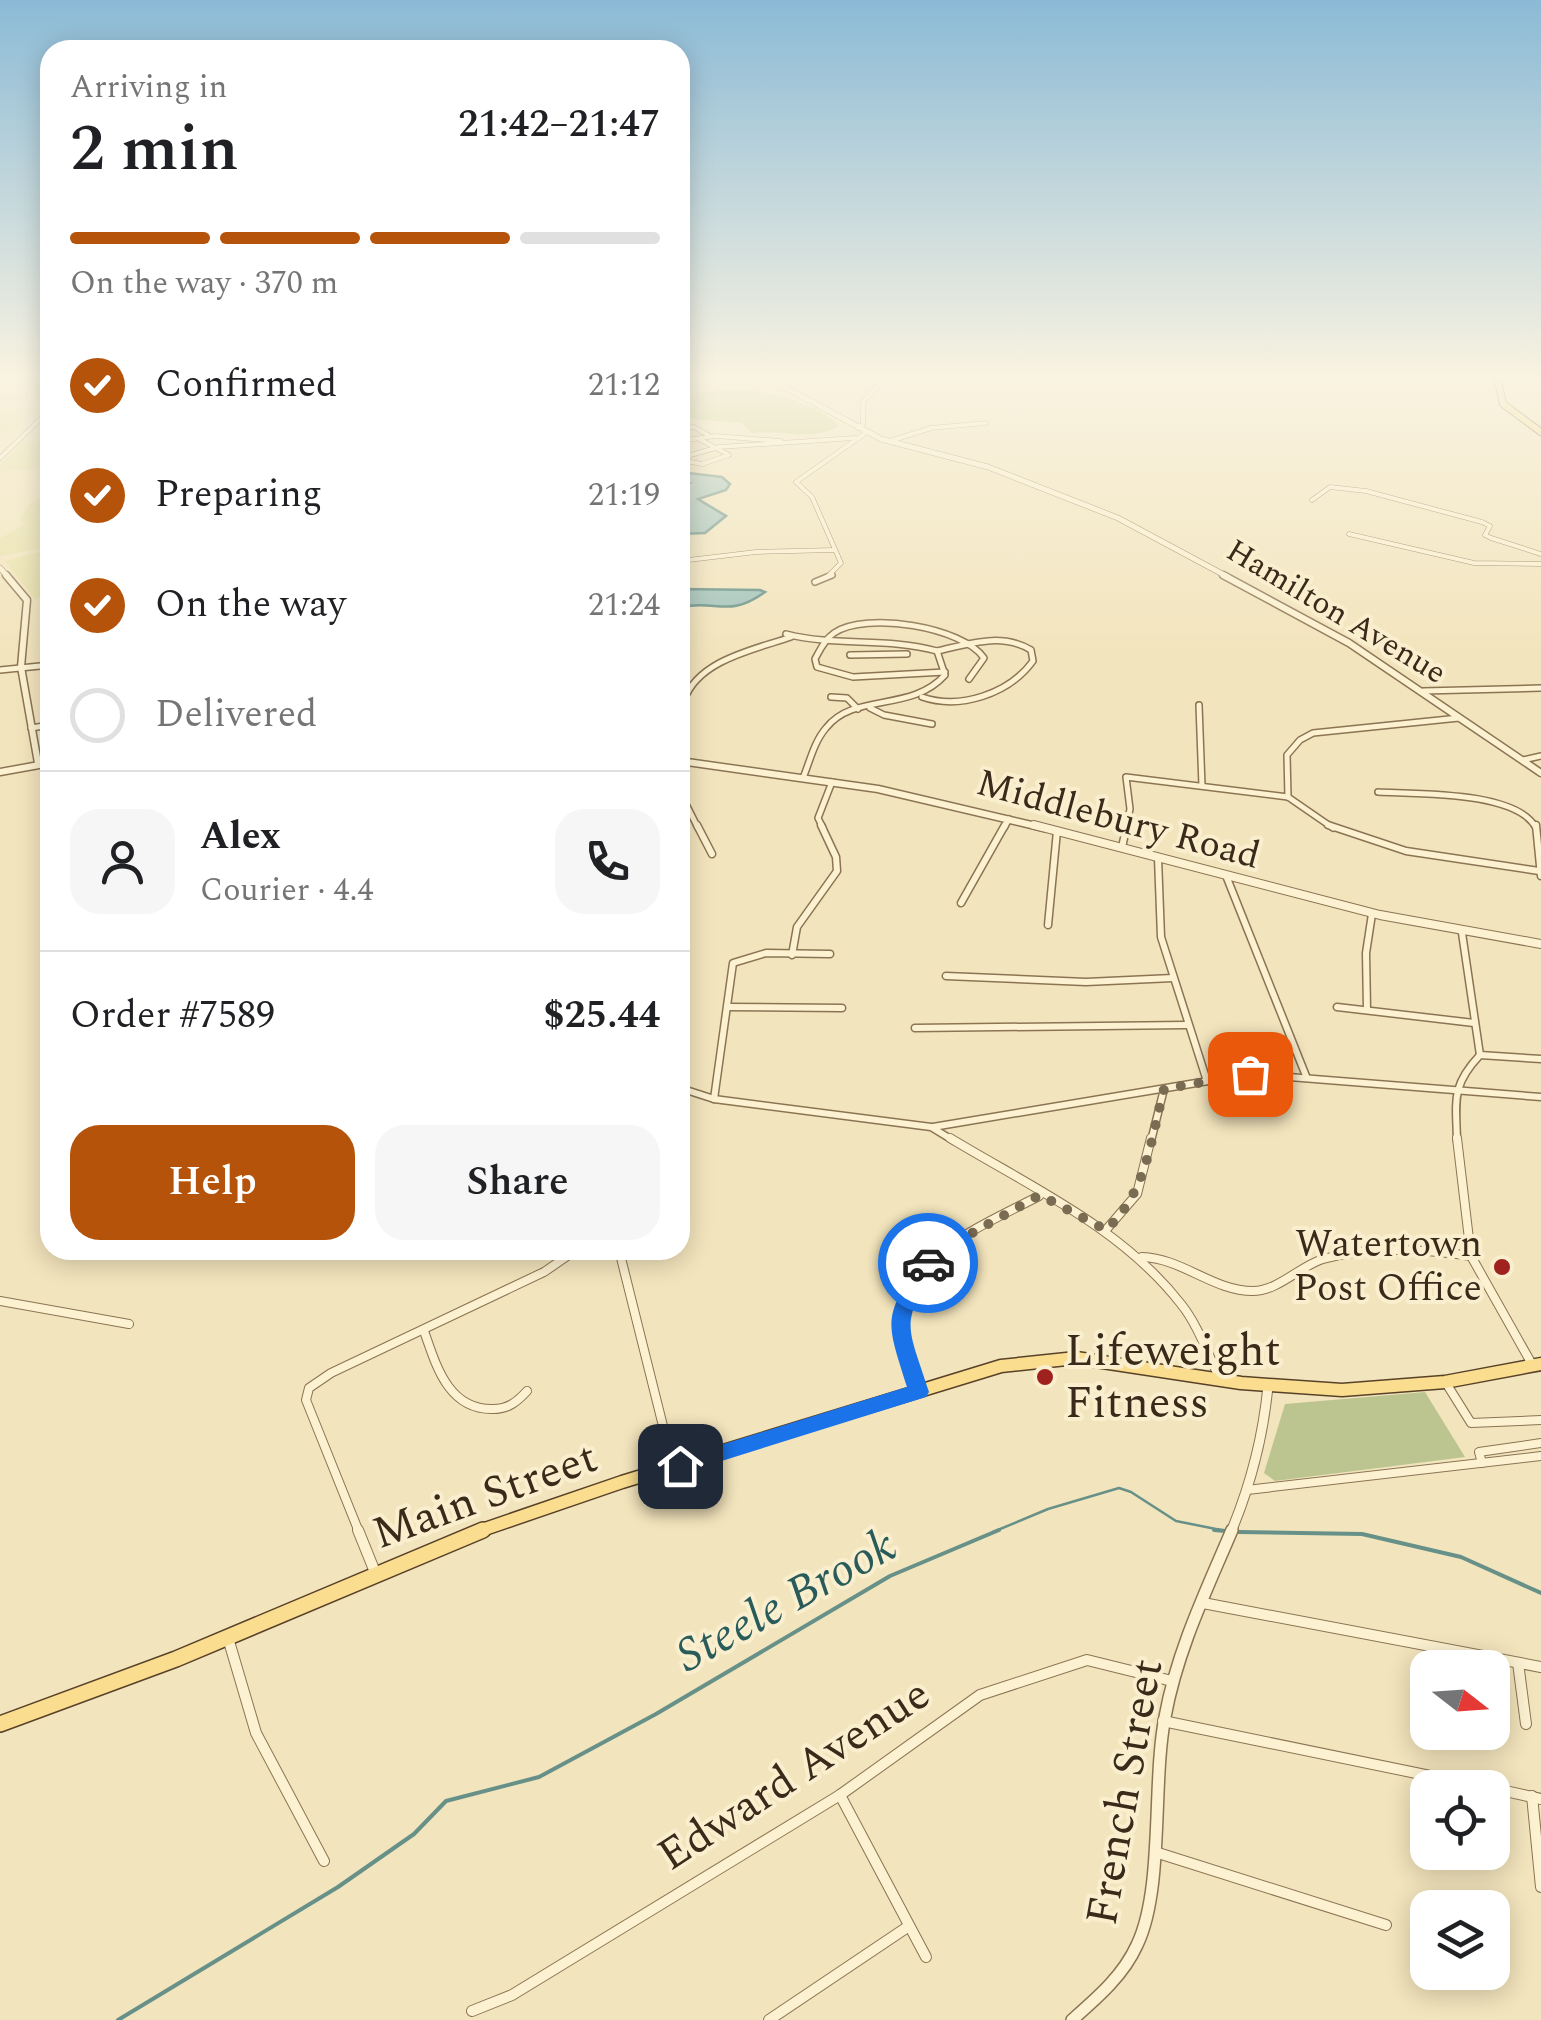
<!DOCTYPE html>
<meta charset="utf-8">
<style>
:root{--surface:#fff;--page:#f6f6f6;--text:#202124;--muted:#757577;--line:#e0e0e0;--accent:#b45309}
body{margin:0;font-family:Spectral,serif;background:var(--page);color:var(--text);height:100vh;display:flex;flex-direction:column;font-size:38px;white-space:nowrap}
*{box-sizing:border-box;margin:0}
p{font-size:32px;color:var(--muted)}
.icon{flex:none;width:55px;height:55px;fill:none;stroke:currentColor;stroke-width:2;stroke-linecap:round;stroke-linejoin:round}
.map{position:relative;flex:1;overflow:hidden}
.drawer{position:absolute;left:40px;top:40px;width:650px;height:1220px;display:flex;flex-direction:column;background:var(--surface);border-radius:30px;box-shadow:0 5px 25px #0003}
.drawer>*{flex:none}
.needle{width:65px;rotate:107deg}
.fabs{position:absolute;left:1410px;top:1650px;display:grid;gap:20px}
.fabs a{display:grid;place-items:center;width:100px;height:100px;border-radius:20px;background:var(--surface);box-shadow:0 5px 25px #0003;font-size:50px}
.pin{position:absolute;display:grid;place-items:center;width:85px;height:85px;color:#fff;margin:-42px;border-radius:20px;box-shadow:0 5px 15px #0006}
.courier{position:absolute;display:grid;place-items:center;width:100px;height:100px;margin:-50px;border:8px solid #1a73e8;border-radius:50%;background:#fff;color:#222;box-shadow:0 2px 12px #0007}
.head em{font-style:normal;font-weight:600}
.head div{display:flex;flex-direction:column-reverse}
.head{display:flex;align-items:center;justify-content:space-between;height:170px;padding:0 30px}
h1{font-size:65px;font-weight:600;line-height:75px}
.bar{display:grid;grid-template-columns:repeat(4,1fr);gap:15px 10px;align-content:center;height:120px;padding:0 30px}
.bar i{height:12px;border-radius:8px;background:var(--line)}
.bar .current{background:var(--accent)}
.bar p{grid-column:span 4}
.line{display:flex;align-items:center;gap:25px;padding:0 30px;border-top:2px solid var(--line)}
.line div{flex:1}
.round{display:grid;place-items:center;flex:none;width:105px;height:105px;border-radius:30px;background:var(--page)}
ol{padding:0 30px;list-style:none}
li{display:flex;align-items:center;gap:30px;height:110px}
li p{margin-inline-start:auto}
li .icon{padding:10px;border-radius:50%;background:var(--accent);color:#fff;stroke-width:4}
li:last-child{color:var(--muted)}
li i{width:55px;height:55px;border:5px solid var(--line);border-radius:50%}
.action{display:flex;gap:20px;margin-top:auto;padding:20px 30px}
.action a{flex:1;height:115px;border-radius:30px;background:var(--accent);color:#fff;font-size:40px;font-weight:600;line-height:115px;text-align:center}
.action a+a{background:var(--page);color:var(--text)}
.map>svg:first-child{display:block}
.farmland{fill:#e8e1a9}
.green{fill:#c7d18f}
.cemetery{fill:#bcc590}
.water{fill:#a1c3ba;stroke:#679188;stroke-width:2.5}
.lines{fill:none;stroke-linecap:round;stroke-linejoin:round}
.stream-far1{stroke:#679188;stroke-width:2.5}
.stream{stroke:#679188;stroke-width:4}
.minor-far4-casing{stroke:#8b7454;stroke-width:5}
.minor-far3-casing{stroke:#8b7454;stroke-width:8}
.minor-far2-casing{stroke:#8b7454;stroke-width:9}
.minor-far1-casing{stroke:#8b7454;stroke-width:10}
.minor-casing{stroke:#8b7454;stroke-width:12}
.tertiary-far4-casing{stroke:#8b7454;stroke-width:6}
.tertiary-far3-casing{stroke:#8b7454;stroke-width:9}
.tertiary-far2-casing{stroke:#8b7454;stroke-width:10}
.tertiary-far1-casing{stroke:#8b7454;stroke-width:11}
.tertiary-casing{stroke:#8b7454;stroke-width:14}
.primary-far2-casing{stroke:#584129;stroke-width:8}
.primary-far1-casing{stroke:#584129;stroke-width:15}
.primary-casing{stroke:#584129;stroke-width:18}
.minor-far4{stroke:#fcf1d0;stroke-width:4}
.minor-far3{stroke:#fcf1d0;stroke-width:5}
.minor-far2{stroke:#fcf1d0;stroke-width:6}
.minor-far1{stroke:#fcf1d0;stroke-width:8}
.minor{stroke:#fcf1d0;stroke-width:10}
.tertiary-far4{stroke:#fcf1d0;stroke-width:5}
.tertiary-far3{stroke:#fcf1d0;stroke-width:6}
.tertiary-far2{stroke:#fcf1d0;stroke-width:8}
.tertiary-far1{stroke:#fcf1d0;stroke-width:9}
.tertiary{stroke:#fcf1d0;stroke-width:11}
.primary-far2{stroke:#fadd8f;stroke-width:6}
.primary-far1{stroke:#fadd8f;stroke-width:12}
.primary{stroke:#fadd8f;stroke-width:15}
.route{fill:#1a73e8}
.done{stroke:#7a6b53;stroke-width:10;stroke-dasharray:0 18}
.poi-dot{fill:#a0221e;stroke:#f9eecd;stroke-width:4}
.labels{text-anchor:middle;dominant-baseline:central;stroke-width:8;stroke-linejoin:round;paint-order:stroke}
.far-street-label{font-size:32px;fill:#392a1a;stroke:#f9eecd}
.street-label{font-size:38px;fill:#392a1a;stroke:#f9eecd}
.poi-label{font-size:38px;fill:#392a1a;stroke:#f9eecd;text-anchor:end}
.near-poi-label{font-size:45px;fill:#392a1a;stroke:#f9eecd;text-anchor:start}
.near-street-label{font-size:45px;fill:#392a1a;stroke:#f9eecd}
.near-water-label{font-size:48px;font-style:italic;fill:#285b59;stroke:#f9eecd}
</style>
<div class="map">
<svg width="1541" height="2020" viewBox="0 0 1541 2020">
<rect width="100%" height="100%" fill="#f2e4bc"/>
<g class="farmland">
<polygon points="50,387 48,400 11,402 1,409 40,408 13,431 0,434 0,392"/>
<polygon points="50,440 50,467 0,472 0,465 23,442"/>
<polygon points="40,497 50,497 50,515 31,520 50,518 50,547 0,556 0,539 24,524 20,520 27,507"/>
<polygon points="50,549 50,573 41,578 42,597 35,599 5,561"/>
</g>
<path class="green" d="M739,389C761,389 827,407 838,426C815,442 780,429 752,433L742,423L680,418V394Z"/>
<polygon class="cemetery" points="1425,1392 1465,1457 1275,1481 1264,1473 1285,1404"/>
<g class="water">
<polygon points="680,472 722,477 730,484 726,490 698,499 726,516 705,533 680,534 680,486 689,483 680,481"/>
<path d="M680,589L760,590L765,592C727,619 718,599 680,607Z"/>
</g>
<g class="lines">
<g class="stream-far1">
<polyline points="993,1532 1048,1509 1119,1488 1131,1492 1176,1521 1226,1531"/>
<polyline points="1238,1532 1249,1532"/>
</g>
<g class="stream">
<polyline points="1214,1530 1226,1531"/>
<polyline points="1238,1532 1362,1534 1461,1557 1541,1593"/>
<polyline points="118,2020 338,1887 414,1834 446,1801 539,1777 656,1714 890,1576 999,1530"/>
</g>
<g class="minor-far4-casing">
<g id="minor-far4">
<polyline points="680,428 694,427 708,435"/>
<polyline points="858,428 863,424 863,402 880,384 881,376"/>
<polyline points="680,441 715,436 781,441"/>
<polyline points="890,441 931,428 986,423"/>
<polyline points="0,458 50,410"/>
<polyline points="680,458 719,447 855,438"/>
<polyline points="680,460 702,464 729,455 699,439"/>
<polyline points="1312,500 1330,487 1366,491 1482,522 1490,526 1485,535 1491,538 1541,554"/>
<polyline points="1349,534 1474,563 1541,564"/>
<polyline points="680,561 756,552 834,550"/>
<polyline points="827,577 841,563 812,497 796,482 867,432"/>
</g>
</g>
<g class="minor-far3-casing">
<g id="minor-far3">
<polyline points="815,582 832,575"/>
<path d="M786,634C836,647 887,637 937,651L945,675C911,713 854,692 826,728C814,742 810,761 803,778"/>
<polyline points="850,655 907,654"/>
<polyline points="0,670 50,665"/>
<path d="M945,672L853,677L817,667L815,659C820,650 825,639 834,633C866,611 963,627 984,658L969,679"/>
<polyline points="1423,691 1541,688"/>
<polyline points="831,697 847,698 858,709"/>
<path d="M922,697C960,710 1009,694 1033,661L1031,650C1001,632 969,644 937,651"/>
<polyline points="1199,705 1202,786"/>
<polyline points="870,708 884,715 932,724"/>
<polyline points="31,728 50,725"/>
<path d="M680,741C682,728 680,713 684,701C697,660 756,649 791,637"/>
<polyline points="1523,760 1541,756"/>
<polyline points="680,792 698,828"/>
<path d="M1378,792C1417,794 1517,791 1536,828"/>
<polyline points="1288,797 1333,828"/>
<polyline points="1288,797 1287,755 1300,740 1313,733 1459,718"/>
<polyline points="823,828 818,818 832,782"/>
<polyline points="1004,828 1009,819"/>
<polyline points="1126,828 1130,809 1126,777 1288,797"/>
</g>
</g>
<g class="minor-far2-casing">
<g id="minor-far2">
<polyline points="697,825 712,854"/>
<polyline points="1328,825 1406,851 1539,871"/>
<polyline points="1536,825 1541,876"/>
<polyline points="1122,847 1127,825"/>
<polyline points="1158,858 1161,937 1207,1081"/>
<polyline points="1227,878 1306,1076"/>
<polyline points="961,903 1005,825"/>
<polyline points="1048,925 1057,831"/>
<polyline points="1462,933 1480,1055"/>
<polyline points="792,955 797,927 837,871 836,857 821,825"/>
<polyline points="946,976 1086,982 1173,978"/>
<polyline points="728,1007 842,1008"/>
<polyline points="1337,1007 1474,1023"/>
<polyline points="1367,1010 1366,953 1372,914"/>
<polyline points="915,1028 1186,1025"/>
<polyline points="680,1088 714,1099 931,1127 954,1141"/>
<polyline points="714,1099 733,963 766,953 830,954"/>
<polyline points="933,1127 1250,1074 1541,1097"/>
<polyline points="1151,1141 1164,1089"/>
<path d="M1457,1141C1456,1100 1451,1086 1480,1055L1541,1059"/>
</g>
</g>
<g class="minor-far1-casing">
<g id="minor-far1">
<path d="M950,1138C1031,1187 1122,1228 1181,1304C1198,1325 1208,1355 1220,1379"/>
<polyline points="1457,1138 1471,1256 1533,1366"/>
<polyline points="1105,1231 1137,1194 1151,1138"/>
<polyline points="619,1250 673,1466"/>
<path d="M1142,1257C1182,1258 1213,1291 1253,1291C1278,1291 1300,1266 1323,1259C1370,1246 1424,1249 1471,1256"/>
<polyline points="0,1301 129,1324"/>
<path d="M424,1331C436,1365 448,1410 493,1409C508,1409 517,1402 527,1391"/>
<polyline points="1446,1383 1471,1423 1541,1420"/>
<path d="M918,1389C912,1370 900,1349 899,1329C895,1259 988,1223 1039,1196"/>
<polyline points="1482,1463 1479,1452 1541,1443"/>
<polyline points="1247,1490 1541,1456"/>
<polyline points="359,1532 306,1400 309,1388 331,1373 544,1272 576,1250"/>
</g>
</g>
<g class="minor-casing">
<g id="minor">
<polyline points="358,1530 375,1572"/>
<polyline points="1203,1603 1541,1667"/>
<polyline points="228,1638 256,1733 324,1861"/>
<polyline points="1518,1663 1526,1724"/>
<polyline points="1163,1721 1489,1788"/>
<polyline points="1492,1788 1541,1799"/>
<polyline points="840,1795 926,1957"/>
<polyline points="1532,1796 1541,1887"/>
<polyline points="1155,1852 1386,1925"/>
<polyline points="472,2011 512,1995 840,1795 980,1695 1087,1660 1172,1681"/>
<polyline points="769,2020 909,1926"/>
</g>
</g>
<g class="tertiary-far4-casing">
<g id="tertiary-far4">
<polyline points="764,376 881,439 988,467 1118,518 1228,577"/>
<polyline points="0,568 8,577"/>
</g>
</g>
<g class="tertiary-far3-casing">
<g id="tertiary-far3">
<polyline points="6,575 27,600 21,667 38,763"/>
<polyline points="1223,575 1349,643 1541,773"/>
<polyline points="680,761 878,789 1044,828"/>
<polyline points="0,772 50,763"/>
</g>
</g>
<g class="tertiary-far2-casing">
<polyline id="tertiary-far2" points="1034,825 1380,915 1541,944"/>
</g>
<g class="tertiary-far1-casing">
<path id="tertiary-far1" d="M1231,1532C1251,1484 1263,1438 1268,1386"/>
</g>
<g class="tertiary-casing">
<path id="tertiary" d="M1072,2020C1097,1998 1123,1976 1137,1945C1164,1889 1152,1783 1165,1717C1177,1651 1206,1591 1232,1530"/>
</g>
<g class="primary-far2-casing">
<polyline id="primary-far2" points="1497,376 1503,404 1541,432"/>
</g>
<g class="primary-far1-casing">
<polyline id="primary-far1" points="476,1532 622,1482 1001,1366 1076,1358 1241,1383 1342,1390 1445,1382 1541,1364"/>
</g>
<g class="primary-casing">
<polyline id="primary" points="0,1724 176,1659 483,1530"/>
</g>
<use href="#minor-far4" class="minor-far4"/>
<use href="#minor-far3" class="minor-far3"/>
<use href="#minor-far2" class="minor-far2"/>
<use href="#minor-far1" class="minor-far1"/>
<use href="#minor" class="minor"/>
<use href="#tertiary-far4" class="tertiary-far4"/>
<use href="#tertiary-far3" class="tertiary-far3"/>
<use href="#tertiary-far2" class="tertiary-far2"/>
<use href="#tertiary-far1" class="tertiary-far1"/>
<use href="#tertiary" class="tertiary"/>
<use href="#primary-far2" class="primary-far2"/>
<use href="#primary-far1" class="primary-far1"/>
<use href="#primary" class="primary"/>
</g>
<linearGradient id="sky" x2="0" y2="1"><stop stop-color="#8bbad6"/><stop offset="0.57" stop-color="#f9f3e1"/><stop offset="1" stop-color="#f9f3e1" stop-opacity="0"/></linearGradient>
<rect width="1541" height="659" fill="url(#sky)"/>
<path class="route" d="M928,1256L938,1263C899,1327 907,1322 929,1392L926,1397L680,1474L673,1471L670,1466L673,1460L907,1387C886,1320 882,1319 922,1258Z"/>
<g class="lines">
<path class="done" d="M928,1263L958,1241L1040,1195L1106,1230C1147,1191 1150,1143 1164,1089L1250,1074"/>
</g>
<g class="poi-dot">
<circle cx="1502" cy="1267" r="10"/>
<circle cx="1045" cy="1377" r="10"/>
</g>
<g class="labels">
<g class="far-street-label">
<text transform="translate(1336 612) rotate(31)">Hamilton Avenue</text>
</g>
<g class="street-label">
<text transform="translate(1118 820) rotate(15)">Middlebury Road</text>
</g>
<g class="poi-label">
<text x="1482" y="1245">Watertown<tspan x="1482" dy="44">Post Office</tspan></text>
</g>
<g class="near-poi-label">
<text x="1065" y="1351">Lifeweight<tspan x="1065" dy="52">Fitness</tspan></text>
</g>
<g class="near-street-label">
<text transform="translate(485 1496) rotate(-20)">Main Street</text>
<text transform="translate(794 1775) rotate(-33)">Edward Avenue</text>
<text transform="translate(1125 1792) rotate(-80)">French Street</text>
</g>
<g class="near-water-label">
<text transform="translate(786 1601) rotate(-29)">Steele Brook</text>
</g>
</g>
</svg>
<div class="fabs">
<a><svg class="needle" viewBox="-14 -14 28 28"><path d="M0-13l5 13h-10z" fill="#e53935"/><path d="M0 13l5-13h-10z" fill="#757577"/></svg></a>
<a><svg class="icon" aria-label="locate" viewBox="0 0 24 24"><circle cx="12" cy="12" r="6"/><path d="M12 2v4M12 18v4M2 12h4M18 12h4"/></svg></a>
<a><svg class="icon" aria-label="layers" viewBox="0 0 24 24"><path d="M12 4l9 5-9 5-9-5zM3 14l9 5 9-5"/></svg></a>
</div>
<div class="pin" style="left:1250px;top:1074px;background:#ea580c"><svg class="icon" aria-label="bag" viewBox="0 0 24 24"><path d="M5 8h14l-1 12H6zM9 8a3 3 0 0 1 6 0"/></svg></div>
<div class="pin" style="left:680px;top:1466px;background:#1f2937"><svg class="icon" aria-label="home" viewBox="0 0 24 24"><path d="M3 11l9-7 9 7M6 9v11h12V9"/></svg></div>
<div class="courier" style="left:928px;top:1263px"><svg class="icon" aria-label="car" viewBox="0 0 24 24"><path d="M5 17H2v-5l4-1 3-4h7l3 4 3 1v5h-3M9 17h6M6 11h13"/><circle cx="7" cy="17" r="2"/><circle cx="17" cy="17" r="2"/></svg></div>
<section class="drawer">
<div class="head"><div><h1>2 min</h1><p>Arriving in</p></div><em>21:42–21:47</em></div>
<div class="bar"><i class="current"></i><i class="current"></i><i class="current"></i><i></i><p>On the way · 370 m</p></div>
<ol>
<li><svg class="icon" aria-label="check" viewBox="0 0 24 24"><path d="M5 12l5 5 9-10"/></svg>Confirmed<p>21:12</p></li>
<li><svg class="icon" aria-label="check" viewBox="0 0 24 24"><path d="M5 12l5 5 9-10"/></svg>Preparing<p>21:19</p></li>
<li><svg class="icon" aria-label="check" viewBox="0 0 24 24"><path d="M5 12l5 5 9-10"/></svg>On the way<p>21:24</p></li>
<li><i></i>Delivered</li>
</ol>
<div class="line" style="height:180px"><a class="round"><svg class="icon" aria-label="person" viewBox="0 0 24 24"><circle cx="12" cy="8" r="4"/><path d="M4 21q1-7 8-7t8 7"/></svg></a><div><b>Alex</b><p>Courier · 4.4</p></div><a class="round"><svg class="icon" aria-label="phone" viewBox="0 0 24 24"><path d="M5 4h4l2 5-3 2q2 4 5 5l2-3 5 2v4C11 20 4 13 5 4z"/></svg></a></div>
<div class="line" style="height:130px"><div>Order #7589</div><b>$25.44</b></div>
<div class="action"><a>Help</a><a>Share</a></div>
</section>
</div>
